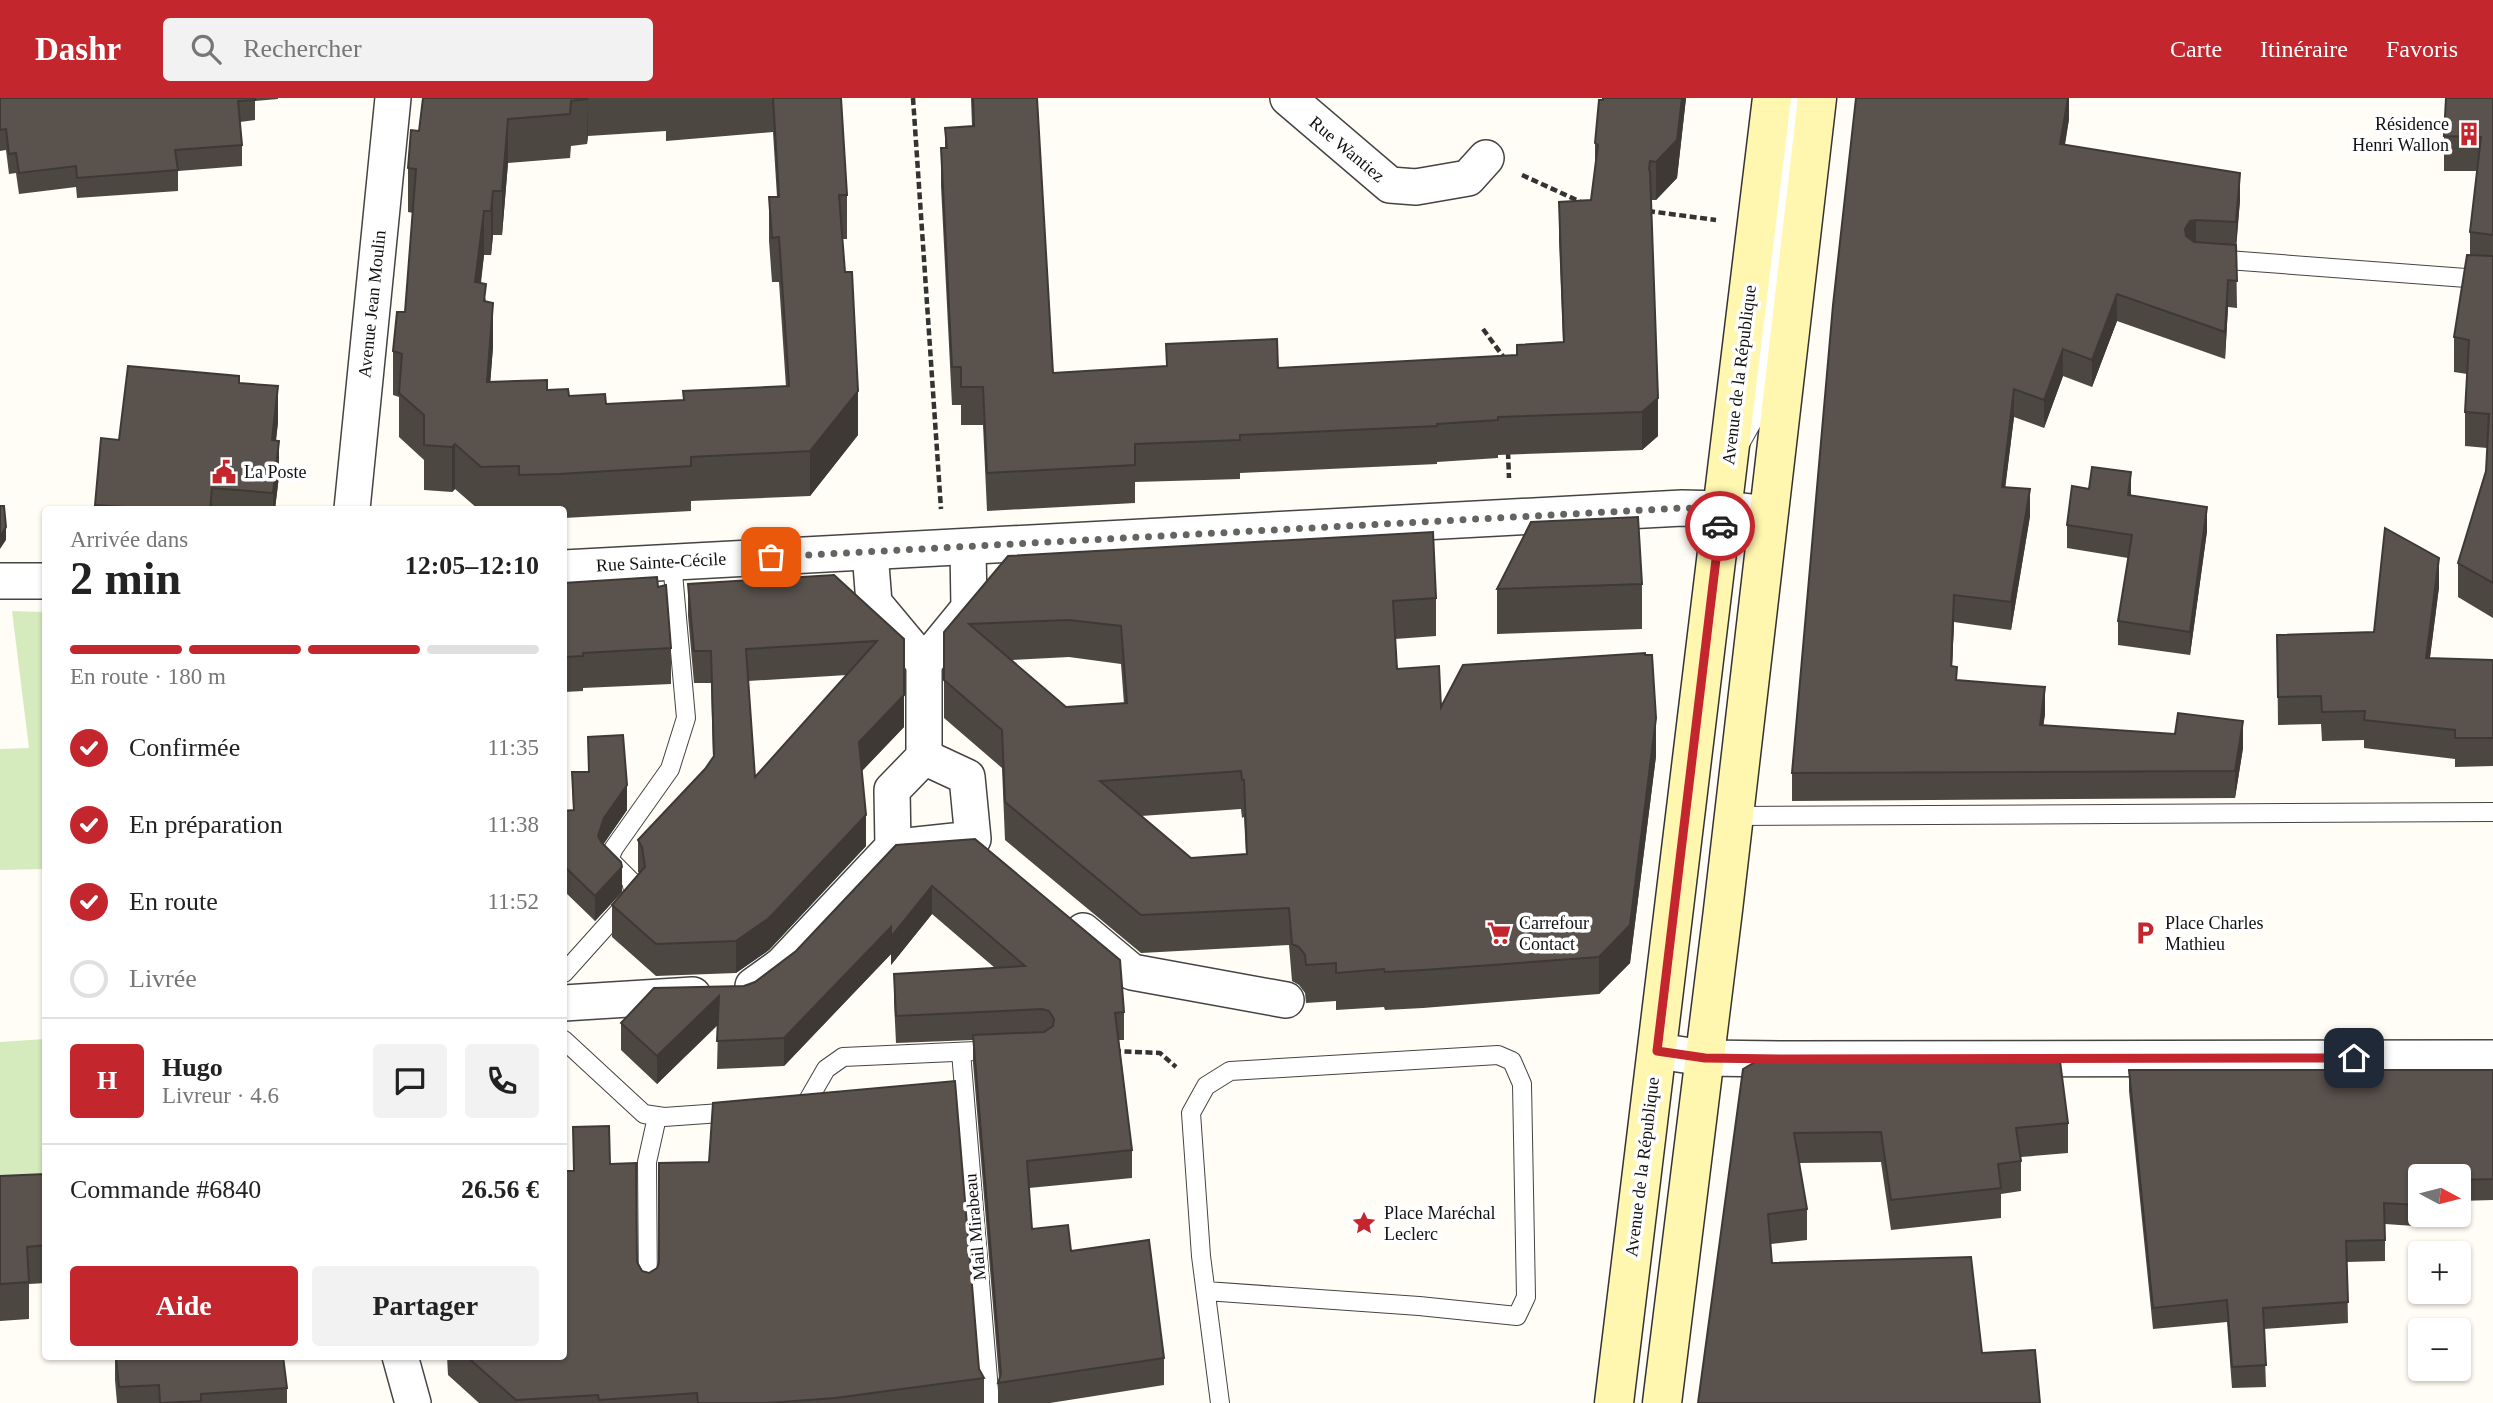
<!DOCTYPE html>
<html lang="fr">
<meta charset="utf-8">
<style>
:root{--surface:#fff;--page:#f2f2f2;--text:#222;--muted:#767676;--line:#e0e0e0;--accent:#c4262e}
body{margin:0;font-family:"Times New Roman",serif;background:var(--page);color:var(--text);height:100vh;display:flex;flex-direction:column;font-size:26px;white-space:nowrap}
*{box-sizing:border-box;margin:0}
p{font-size:23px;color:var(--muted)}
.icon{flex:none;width:38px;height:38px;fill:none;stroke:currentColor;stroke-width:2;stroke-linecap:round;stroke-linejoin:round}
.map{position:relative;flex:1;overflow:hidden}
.side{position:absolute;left:42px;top:408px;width:525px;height:854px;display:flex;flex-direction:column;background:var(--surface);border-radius:7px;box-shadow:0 2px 5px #0004}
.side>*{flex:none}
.needle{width:46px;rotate:97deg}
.controls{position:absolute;left:2408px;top:1066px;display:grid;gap:14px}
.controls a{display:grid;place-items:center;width:63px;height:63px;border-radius:7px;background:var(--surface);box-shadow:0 2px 5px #0004;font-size:35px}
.pin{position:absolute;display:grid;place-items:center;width:60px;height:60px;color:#fff;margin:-30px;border-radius:14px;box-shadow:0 4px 10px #0006}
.courier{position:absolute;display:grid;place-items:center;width:70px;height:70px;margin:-35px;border:5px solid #c4262e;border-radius:50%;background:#fff;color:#222;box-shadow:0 2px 9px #0007}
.headline em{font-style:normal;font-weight:800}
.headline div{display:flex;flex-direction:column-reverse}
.headline{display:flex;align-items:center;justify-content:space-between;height:119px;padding:0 28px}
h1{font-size:46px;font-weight:800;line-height:52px}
.bar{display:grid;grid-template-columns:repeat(4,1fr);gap:10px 7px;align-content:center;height:84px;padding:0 28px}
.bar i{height:9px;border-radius:5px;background:var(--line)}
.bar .current{background:var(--accent)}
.bar p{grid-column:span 4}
.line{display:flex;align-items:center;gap:18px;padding:0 28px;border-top:2px solid var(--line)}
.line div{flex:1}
.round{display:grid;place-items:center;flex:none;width:74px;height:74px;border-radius:7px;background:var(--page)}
ol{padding:0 28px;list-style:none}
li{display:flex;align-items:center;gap:21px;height:77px}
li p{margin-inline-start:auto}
li .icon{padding:7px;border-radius:50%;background:var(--accent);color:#fff;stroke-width:4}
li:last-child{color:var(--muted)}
li i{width:38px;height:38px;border:4px solid var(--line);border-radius:50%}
.action{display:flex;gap:14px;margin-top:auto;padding:14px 28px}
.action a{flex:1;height:80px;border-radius:7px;background:var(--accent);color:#fff;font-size:28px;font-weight:800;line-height:80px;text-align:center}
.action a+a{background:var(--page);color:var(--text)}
header{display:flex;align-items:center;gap:42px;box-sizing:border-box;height:98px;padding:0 35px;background:var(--accent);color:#fff}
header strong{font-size:33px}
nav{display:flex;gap:38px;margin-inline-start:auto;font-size:24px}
.search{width:490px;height:63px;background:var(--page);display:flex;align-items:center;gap:18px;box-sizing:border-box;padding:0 24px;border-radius:7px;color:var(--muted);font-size:26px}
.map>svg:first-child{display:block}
.green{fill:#d5ebbd}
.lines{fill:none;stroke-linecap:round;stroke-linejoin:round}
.service-casing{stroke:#444;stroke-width:20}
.minor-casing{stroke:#444;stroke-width:38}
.secondary-casing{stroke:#333;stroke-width:41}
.path{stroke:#333;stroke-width:4.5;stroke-dasharray:7 3.5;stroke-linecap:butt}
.service{stroke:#fff;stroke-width:18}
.minor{stroke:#fff;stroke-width:35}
.secondary{stroke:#fff6b0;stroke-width:38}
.wall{fill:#4d4742;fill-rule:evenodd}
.shaded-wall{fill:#3f3936}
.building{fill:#5a524d;stroke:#3f3936;stroke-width:2;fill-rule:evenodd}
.done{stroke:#646461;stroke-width:7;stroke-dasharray:0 12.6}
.route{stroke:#c4262e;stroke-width:9}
.labels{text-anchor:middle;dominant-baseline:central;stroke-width:7;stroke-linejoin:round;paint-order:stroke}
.poi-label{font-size:18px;fill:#111;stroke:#fff;text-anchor:start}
.street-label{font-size:18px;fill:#111;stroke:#fff}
</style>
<header>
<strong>Dashr</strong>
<div class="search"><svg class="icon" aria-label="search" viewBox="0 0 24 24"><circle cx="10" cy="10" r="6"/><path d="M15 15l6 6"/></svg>Rechercher</div>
<nav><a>Carte</a><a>Itinéraire</a><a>Favoris</a></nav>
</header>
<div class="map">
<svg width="2493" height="1305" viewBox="0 0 2493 1305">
<rect width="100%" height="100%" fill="#fffdf5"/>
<g class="green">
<polygon points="12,513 45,514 45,788 43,771 0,772 0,651 29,650"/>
<polygon points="45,941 45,1082 0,1085 0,944"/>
</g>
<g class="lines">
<g class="service-casing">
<g id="service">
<polyline points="2214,161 2493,182"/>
<polyline points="1741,344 1754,321 1794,0"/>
<polyline points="1734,718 2493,714"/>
<polyline points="564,875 634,797 631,783 609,761 614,750 670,671 686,620 672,464"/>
<polyline points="564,942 644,1016 664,1019 735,1014"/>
<polyline points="961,954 990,1305"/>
<polyline points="795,1010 807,1004 826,971 843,959 998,952"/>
<polyline points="1206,1193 1419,1208 1517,1218 1526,1199 1522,986 1512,963 1498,957 1230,973 1206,988 1191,1015 1201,1158 1220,1305"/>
<polyline points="648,1196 647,1064 657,1019"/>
</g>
</g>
<g class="minor-casing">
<g id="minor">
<polyline points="1288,0 1390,87 1416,89 1468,80 1486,60"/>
<polyline points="352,411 393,0"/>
<polyline points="870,454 874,505 924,565 969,510 968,450"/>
<polyline points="564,470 1682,410 1723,411 1768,416"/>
<polyline points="0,483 46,483"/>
<polyline points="924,565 924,659"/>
<polyline points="907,748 973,741 967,679 924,659"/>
<polyline points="1083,833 1132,874 1286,902"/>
<polyline points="753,888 782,867 893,749 892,692 924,659"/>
<polyline points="564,905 693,897"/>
<polyline points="1657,953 1705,960 1783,961 2493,960"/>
<polyline points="400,1258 413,1305"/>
</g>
</g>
<g class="secondary-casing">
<g id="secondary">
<polyline points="1614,1305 1772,0"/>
<polyline points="1662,1305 1723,812 1817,0"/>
</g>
</g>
<g class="path">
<polyline points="913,0 941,411"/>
<polyline points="1522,77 1581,104"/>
<polyline points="1648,113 1716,122"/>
<polyline points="1483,231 1505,261"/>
<polyline points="1508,354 1509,380"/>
<polyline points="1114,953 1160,955 1176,969"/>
</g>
<use href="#service" class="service"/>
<use href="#minor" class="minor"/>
<use href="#secondary" class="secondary"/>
</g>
<g class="wall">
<polygon points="0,0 278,0 278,1 255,3 255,22 240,24 242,47 242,68 178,73 178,93 77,100 76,89 19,96 16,75 9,76 6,52 0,53"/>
<path d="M423,0H841L847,97V141H842L858,337L810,398L691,403V413L564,420V411H478L455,391L452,394L424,392V362L399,339V299L393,297V253L405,214L413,115L408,114V70L419,33ZM666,33V43L773,34L777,99H769V143L772,184H779L786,289L683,302L606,306L569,298L547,292L490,284L493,249L486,203L481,185L484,157H491L493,137H502L508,65L570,60L571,48L587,46L588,38Z"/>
<polygon points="971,0 1037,0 1053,275 1166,268 1166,246 1278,270 1517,257 1563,244 1559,142 1559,104 1591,102 1595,75 1595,45 1603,0 1686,0 1677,80 1656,102 1651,102 1658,338 1642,352 1498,357 1498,360 1437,364 1437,366 1240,375 1240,381 1135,384 1135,405 987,413 983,327 961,327 961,307 952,307 941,88 941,50 945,50 945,30 972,28"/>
<polygon points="2069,0 2069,21 2065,47 2240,102 2236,147 2237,210 2228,209 2225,261 2117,223 2092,289 2063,278 2044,330 2014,319 2005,389 2030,418 2011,532 1954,524 1952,568 1957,582 2045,616 2043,627 2243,650 2235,700 1792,703 1792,675"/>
<polygon points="2493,0 2493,520 2458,499 2458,465 2486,373 2487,350 2465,348 2465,314 2467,276 2454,274 2454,239 2470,157 2470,134 2477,73 2444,73 2444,38"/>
<polygon points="239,285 278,324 276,342 279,378 275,411 95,411 95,407 119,342"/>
<polygon points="2089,391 2131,397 2207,433 2190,557 2118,547 2118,523 2128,460 2067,450 2067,427"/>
<path d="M1008,458L1436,500V538L1395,541L1397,571L1441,609L1656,658L1630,865L1599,896L1423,910L1385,912L1384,909L1336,912V903L1306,905L1305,895L1299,887L1292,883L1289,847L1141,855L1005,742L1002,670L944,620V534ZM1069,559L1121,566L1124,606L1066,609L1011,562ZM1241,711L1242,720L1244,719L1246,756L1191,760L1141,718Z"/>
<polygon points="564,485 658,489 671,550 671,586 583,590 583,593 564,594"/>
<path d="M688,486L904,541V629L862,673L866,748L769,852L736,875L656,878L612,839V807L639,775L638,774V742L705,671L713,660L711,585H694L688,518ZM847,577L755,679L748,583Z"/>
<polygon points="1642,486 1642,531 1497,536 1497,491"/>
<polygon points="2439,489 2430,560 2493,562 2493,668 2455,669 2455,661 2364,650 2364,642 2322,643 2321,626 2278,627 2277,537 2374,534"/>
<polygon points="572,674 627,712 603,747 622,794 595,823 564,793 564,713 573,713"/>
<polygon points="896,747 1124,914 1124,942 1119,942 1132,1052 1132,1080 1029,1090 1032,1131 1071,1153 1164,1260 1164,1287 1050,1305 998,1305 998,1285 999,1281 973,965 973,942 896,945 894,903 894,876 995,870 932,816 891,867 891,856 784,968 717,971 718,927 657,986 621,952 621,925 755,884 796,853"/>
<polygon points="1757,963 2068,1025 2068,1055 2021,1059 2021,1093 2001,1096 2001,1120 1891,1132 1881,1064 1799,1065 1807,1111 1807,1142 1771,1146 1698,1305"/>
<polygon points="2129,972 2493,972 2493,1102 2459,1103 2459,1078 2420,1078 2420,1116 2448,1116 2448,1122 2429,1122 2429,1129 2385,1126 2385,1163 2347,1164 2348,1225 2264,1231 2266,1289 2232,1290 2227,1224 2153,1231 2129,993"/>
<polygon points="573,1029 610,1066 637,1164 642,1173 979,1271 984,1280 984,1305 479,1305 448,1277 447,1258 564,1258 573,1073"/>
<polygon points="0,1078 46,1085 46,1185 29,1186 29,1221 0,1223"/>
<polygon points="115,1258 283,1258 287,1290 287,1305 117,1305 115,1282"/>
</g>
<g class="shaded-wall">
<polygon points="588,0 588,38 587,46"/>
<polygon points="1682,0 1686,0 1677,80 1656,102 1656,64"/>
<polygon points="2068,0 2069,0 2069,21 2060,73 2060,46"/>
<polygon points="508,21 508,65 502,137 502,93"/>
<polygon points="2240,75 2240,102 2236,152 2236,124"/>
<polygon points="493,93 493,137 491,157 491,113"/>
<polygon points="484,113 484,157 475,228 475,184"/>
<polygon points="2196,122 2196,149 2185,158 2185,131 2190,123"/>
<polygon points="2228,182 2228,209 2225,261 2225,234"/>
<polygon points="2117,196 2117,223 2092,289 2092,262"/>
<polygon points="493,205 493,249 487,328 487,284"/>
<polygon points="2063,251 2063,278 2044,330 2044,302"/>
<polygon points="278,288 278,324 272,377 272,342"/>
<polygon points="2014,291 2014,319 2002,416 2002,389"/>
<polygon points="858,293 858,337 810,398 810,353"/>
<polygon points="1658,300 1658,338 1642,352 1642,314"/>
<polygon points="279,343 279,378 275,411 273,411 273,395"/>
<polygon points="455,346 455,391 452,394 452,349"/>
<polygon points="2131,374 2131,398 2128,397"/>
<polygon points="212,390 212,411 210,411"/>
<polygon points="2030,391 2030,418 2011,532 2011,504"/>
<polygon points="2207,409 2207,433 2190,557 2190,534"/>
<polygon points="6,429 6,442 0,451 0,439"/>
<polygon points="2439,460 2439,489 2426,589 2426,560"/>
<polygon points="1954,497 1954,524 1951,595 1951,568"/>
<polygon points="2045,589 2045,616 2040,654 2040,627"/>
<polygon points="904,597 904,629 859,676 859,644"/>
<polygon points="1656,620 1656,658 1630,865 1599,896 1599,859"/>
<polygon points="2243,623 2243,650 2235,700 2235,673"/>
<polygon points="627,687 627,712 604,745 598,762 598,738 604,720"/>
<polygon points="866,717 866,748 769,852 736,875 736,843"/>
<polygon points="622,769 622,794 595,823 595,798"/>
<polygon points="932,788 932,816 891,867 891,839"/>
<polygon points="891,829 891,856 784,968 784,940"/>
<polygon points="719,898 719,925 657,986 657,958"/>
</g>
<g class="building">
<polygon points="0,0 255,0 255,2 238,3 242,47 175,52 178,72 77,80 76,68 19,75 16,55 9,56 6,31 0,32"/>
<polygon points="423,0 588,0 587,1 571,3 570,16 508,21 502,93 493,93 491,113 484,113 475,184 486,186 484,203 493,205 487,284 547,282 547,292 568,291 569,298 605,296 606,306 684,302 683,293 789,288 779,139 772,140 769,99 779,99 773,0 841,0 847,97 839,97 845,174 852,174 858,293 810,353 691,359 691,368 559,376 519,377 519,368 481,369 455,346 452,349 424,347 424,317 399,295 402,256 393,253 397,214 405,214 416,71 408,70 411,32 419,33"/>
<polygon points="973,0 1037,0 1053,275 1167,268 1166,246 1277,241 1278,270 1517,257 1517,247 1564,244 1559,104 1591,102 1598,47 1595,45 1599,2 1603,2 1603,0 1682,0 1677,42 1656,64 1650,63 1649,72 1650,73 1658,300 1642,314 1498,319 1498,322 1437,326 1437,328 1240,337 1240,342 1135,346 1135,367 987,375 983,289 961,289 961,269 952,269 941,50 947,50 945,30 974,28"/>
<polygon points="1856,0 2068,0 2060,46 2240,75 2236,124 2196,122 2190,123 2185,131 2186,138 2194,144 2236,147 2237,183 2228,182 2225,234 2117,196 2092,262 2063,251 2044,302 2014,291 2002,389 2030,391 2011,504 1954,497 1951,568 1957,569 1956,582 2045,589 2040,627 2175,636 2178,615 2243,623 2235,673 1792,675 1833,207"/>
<polygon points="2446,0 2493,0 2493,137 2470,134 2481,39 2444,38"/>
<polygon points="2467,157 2493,158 2493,485 2458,465 2486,373 2489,316 2465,314 2469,242 2454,239"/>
<polygon points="128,268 239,278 239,285 278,288 272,342 279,343 273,395 212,390 210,411 153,411 95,407 101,340 119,342"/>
<polygon points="2092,369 2131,374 2128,397 2207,409 2190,534 2118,523 2132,437 2067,427 2072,388 2089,391"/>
<polygon points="0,408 4,408 6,429 0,439"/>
<polygon points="1638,419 1642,486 1497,491 1531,424"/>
<polygon points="2385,430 2439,460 2426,560 2493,562 2493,640 2455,640 2455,632 2364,622 2365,613 2322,614 2321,598 2278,599 2277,537 2374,534"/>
<path d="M1433,434L1436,500L1393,503L1397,571L1439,568L1441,609L1463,567L1645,555V557H1652L1656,620L1630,827L1599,859L1423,872L1385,874L1384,871L1336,875V865L1306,867L1305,857L1299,849L1292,846L1289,810L1141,817L1005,704L1002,632L944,582V534L1008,458ZM1069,522L1121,528L1127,605L1066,609L969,526ZM1241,673L1242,682H1244L1247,756L1191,760L1100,683Z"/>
<path d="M834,477L904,541V597L859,644L866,717L769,820L736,843L656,846L612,807L645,769L642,749L638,742L705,671L714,658L711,553H694L688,486ZM877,543L755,679L746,551Z"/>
<polygon points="657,479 658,489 666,487 671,550 583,555 583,558 564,559 564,485"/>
<polygon points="623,637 627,687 604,720 598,738 601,744 621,764 622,769 595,798 564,768 564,713 574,712 572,674 589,674 588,639"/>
<polygon points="975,741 1120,862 1124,914 1115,915 1132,1052 1027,1063 1032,1131 1068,1127 1071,1153 1149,1142 1164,1260 998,1285 1001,1276 973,937 1044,934 1053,928 1054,921 1049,913 1042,911 896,918 894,876 1025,868 932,788 891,839 891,829 784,940 717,943 719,898 657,958 621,925 654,890 744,888 755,884 796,853 896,747"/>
<polygon points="1757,963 2060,963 2068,1025 2016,1030 2021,1063 1998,1066 2001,1090 1891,1102 1881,1034 1794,1035 1807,1111 1768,1116 1772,1165 1971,1159 1982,1255 2035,1252 2040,1305 1698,1305 1743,971"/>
<polygon points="2129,972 2493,972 2493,1081 2459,1082 2459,1078 2420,1078 2420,1107 2384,1105 2385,1142 2346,1143 2348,1204 2263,1210 2266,1267 2232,1269 2227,1202 2153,1210"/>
<polygon points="955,983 979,1271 984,1280 835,1300 768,1305 698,1305 697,1295 599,1302 598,1297 516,1302 466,1258 564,1258 564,1073 574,1073 573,1029 609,1028 610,1066 636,1065 637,1164 642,1173 649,1175 657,1170 659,1164 659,1065 709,1064 713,1005"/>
<polygon points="45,1076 46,1147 27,1149 29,1184 0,1186 0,1078"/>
<polygon points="116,1258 283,1258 287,1290 201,1296 201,1303 160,1305 159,1287 119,1289"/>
</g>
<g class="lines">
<polyline class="done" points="771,459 1682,410 1723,411 1720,428"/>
<polyline class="route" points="1720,428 1657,953 1705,960 1783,961 2354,960"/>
</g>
<defs>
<g id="building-bare" transform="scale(1.89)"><path d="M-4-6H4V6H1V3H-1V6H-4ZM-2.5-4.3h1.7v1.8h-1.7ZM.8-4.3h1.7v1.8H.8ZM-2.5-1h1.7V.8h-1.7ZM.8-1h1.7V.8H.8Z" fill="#c4262e" stroke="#fff" stroke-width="2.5" paint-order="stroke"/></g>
<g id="civic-bare" transform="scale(1.89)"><path d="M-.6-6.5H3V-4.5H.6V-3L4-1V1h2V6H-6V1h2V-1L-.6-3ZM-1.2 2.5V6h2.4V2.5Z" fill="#c4262e" stroke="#fff" stroke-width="2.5" paint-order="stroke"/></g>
<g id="supermarket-bare" transform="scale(1.89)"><path d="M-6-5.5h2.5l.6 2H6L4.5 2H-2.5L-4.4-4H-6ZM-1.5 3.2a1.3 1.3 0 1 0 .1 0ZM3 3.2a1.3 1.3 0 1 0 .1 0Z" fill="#c4262e" stroke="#fff" stroke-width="2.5" paint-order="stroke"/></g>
<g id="parking-bare" transform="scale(1.89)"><path d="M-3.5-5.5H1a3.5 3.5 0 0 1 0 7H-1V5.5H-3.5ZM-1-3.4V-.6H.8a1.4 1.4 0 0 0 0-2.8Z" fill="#c4262e" stroke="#fff" stroke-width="2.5" paint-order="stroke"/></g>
<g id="sight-bare" transform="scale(1.89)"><path d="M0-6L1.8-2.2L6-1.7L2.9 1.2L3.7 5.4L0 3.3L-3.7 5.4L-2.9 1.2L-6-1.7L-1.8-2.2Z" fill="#c4262e" stroke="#fff" stroke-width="2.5" paint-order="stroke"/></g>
</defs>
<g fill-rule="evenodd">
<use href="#building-bare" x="2469" y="36"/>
<use href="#civic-bare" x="224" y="374"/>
<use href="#supermarket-bare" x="1499" y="835"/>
<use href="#parking-bare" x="2145" y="835"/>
<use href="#sight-bare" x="1364" y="1125"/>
</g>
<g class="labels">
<g class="poi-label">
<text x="2449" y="26" text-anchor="end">Résidence<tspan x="2449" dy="21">Henri Wallon</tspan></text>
<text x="244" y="374">La Poste</text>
<text x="1519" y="825">Carrefour<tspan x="1519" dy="21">Contact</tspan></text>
<text x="2165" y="825">Place Charles<tspan x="2165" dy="21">Mathieu</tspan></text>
<text x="1384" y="1115">Place Maréchal<tspan x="1384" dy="21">Leclerc</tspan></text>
</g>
<g class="street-label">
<text transform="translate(1347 51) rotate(40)">Rue Wantiez</text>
<text transform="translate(372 206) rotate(-84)">Avenue Jean Moulin</text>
<text transform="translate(1739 277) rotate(-83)">Avenue de la République</text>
<text transform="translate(661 464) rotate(-3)">Rue Sainte-Cécile</text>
<text transform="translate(1642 1069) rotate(-83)">Avenue de la République</text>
<text transform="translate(975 1129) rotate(-95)">Mail Mirabeau</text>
</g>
</g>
</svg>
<div class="controls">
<a><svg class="needle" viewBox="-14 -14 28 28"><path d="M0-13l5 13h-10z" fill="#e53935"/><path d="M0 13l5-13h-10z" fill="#767676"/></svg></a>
<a>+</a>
<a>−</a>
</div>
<div class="pin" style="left:771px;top:459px;background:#ea580c"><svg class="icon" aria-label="bag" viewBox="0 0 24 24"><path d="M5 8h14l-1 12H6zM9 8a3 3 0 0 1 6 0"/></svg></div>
<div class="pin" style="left:2354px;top:960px;background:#1f2937"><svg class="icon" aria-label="home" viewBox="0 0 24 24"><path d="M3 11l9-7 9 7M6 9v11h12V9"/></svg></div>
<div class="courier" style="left:1720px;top:428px"><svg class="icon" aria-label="car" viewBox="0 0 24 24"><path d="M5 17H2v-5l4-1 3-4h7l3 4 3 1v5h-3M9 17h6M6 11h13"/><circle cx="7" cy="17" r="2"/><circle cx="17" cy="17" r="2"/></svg></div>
<section class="side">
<div class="headline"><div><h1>2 min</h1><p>Arrivée dans</p></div><em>12:05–12:10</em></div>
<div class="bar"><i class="current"></i><i class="current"></i><i class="current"></i><i></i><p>En route · 180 m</p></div>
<ol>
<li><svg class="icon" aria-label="check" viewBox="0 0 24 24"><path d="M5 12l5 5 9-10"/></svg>Confirmée<p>11:35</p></li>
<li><svg class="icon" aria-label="check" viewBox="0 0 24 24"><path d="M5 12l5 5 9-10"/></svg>En préparation<p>11:38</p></li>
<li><svg class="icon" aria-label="check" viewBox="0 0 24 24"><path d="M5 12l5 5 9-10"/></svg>En route<p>11:52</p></li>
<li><i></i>Livrée</li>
</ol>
<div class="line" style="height:126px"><b class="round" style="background:var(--accent);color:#fff">H</b><div><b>Hugo</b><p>Livreur · 4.6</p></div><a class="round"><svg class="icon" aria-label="chat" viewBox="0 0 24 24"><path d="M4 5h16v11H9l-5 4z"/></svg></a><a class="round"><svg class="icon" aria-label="phone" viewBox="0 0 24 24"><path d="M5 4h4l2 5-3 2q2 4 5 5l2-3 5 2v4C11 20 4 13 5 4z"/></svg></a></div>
<div class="line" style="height:91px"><div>Commande #6840</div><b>26.56 €</b></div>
<div class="action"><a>Aide</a><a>Partager</a></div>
</section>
</div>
